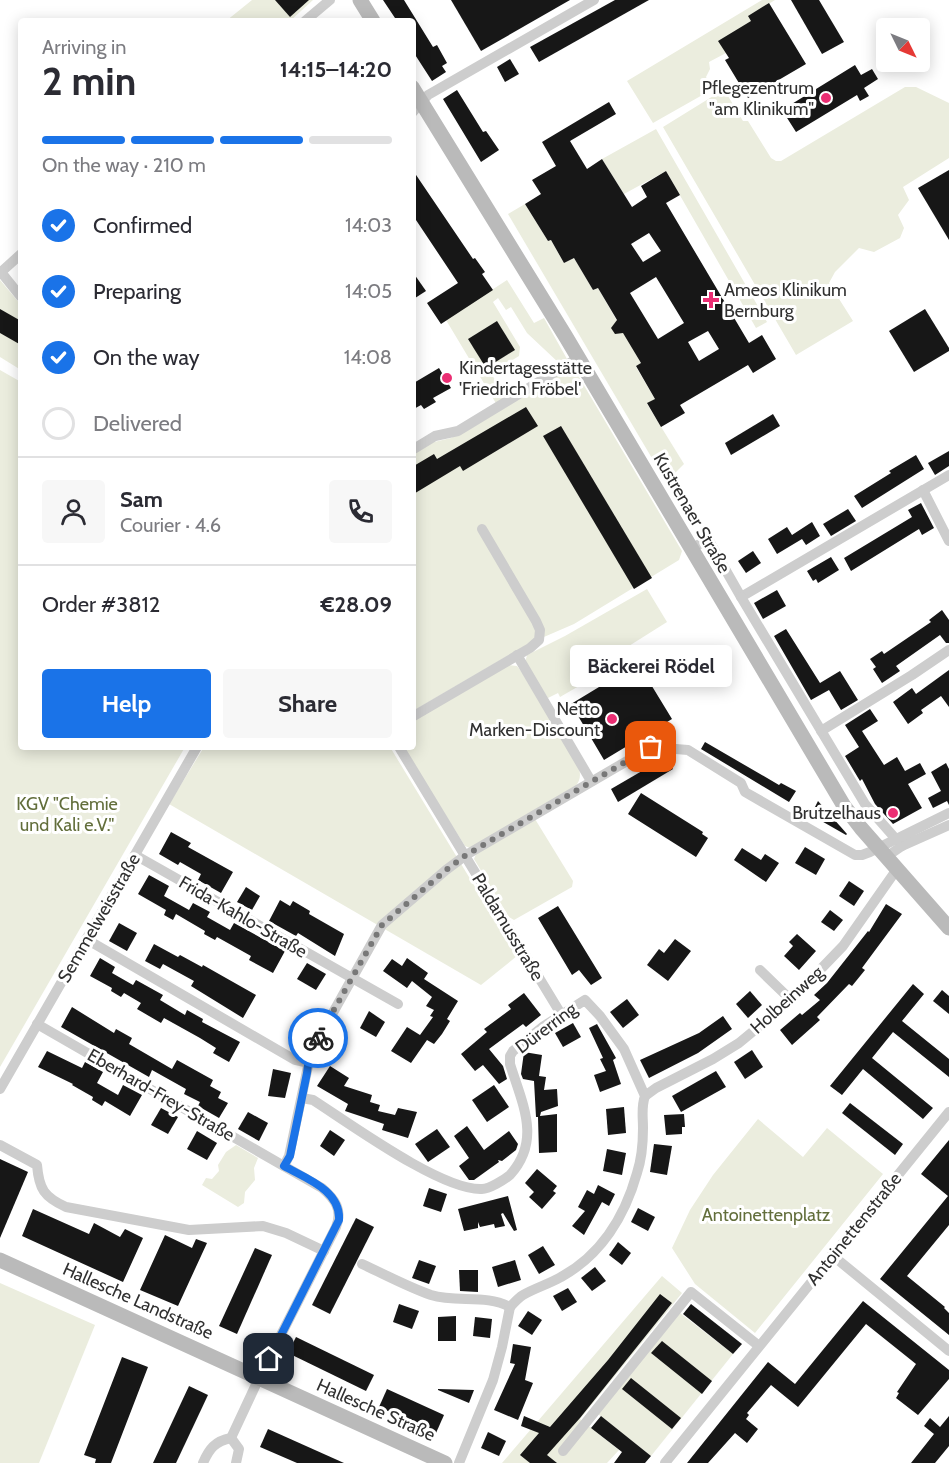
<!DOCTYPE html>
<meta charset="utf-8">
<style>
:root{--surface:#fff;--page:#f7f7f7;--text:#2b2b33;--muted:#7c7c81;--line:#e1e1e2;--accent:#1a73e8}
body{margin:0;font-family:Cabin,sans-serif;background:var(--page);color:var(--text);height:100vh;display:flex;flex-direction:column;font-size:22px;white-space:nowrap}
*{box-sizing:border-box;margin:0}
p{font-size:20px;color:var(--muted)}
.icon{flex:none;width:33px;height:33px;fill:none;stroke:currentColor;stroke-width:2;stroke-linecap:round;stroke-linejoin:round}
.map{position:relative;flex:1;overflow:hidden}
.details{position:absolute;left:18px;top:18px;width:398px;height:732px;display:flex;flex-direction:column;background:var(--surface);border-radius:6px;box-shadow:0 3px 15px #0003}
.details>*{flex:none}
.needle{width:39px;rotate:133deg}
.controls{position:absolute;left:876px;top:18px;display:grid;gap:12px}
.controls a{display:grid;place-items:center;width:54px;height:54px;border-radius:6px;background:var(--surface);box-shadow:0 3px 15px #0003;font-size:30px}
.pin{position:absolute;display:grid;place-items:center;width:51px;height:51px;color:#fff;margin:-26px;border-radius:12px;box-shadow:0 3px 9px #0006}
.courier{position:absolute;display:grid;place-items:center;width:60px;height:60px;margin:-30px;border:4px solid #1a73e8;border-radius:50%;background:#fff;color:#222;box-shadow:0 2px 8px #0007}
.bubble{position:absolute;height:42px;border-radius:6px;background:var(--surface);box-shadow:0 3px 15px #0003;font-size:20px;font-weight:700;line-height:42px;text-align:center}
.overview em{font-style:normal;font-weight:700}
.overview div{display:flex;flex-direction:column-reverse}
.overview{display:flex;align-items:center;justify-content:space-between;height:102px;padding:0 24px}
h1{font-size:39px;font-weight:700;line-height:45px}
.bar{display:grid;grid-template-columns:repeat(4,1fr);gap:9px 6px;align-content:center;height:72px;padding:0 24px}
.bar i{height:8px;border-radius:4px;background:var(--line)}
.bar .on{background:var(--accent)}
.bar p{grid-column:span 4}
.line{display:flex;align-items:center;gap:15px;padding:0 24px;border-top:2px solid var(--line)}
.line div{flex:1}
.round{display:grid;place-items:center;flex:none;width:63px;height:63px;border-radius:6px;background:var(--page)}
ol{padding:0 24px;list-style:none}
li{display:flex;align-items:center;gap:18px;height:66px}
li p{margin-inline-start:auto}
li .icon{padding:6px;border-radius:50%;background:var(--accent);color:#fff;stroke-width:4}
li:last-child{color:var(--muted)}
li i{width:33px;height:33px;border:3px solid var(--line);border-radius:50%}
.button{display:flex;gap:12px;margin-top:auto;padding:12px 24px}
.button a{flex:1;height:69px;border-radius:6px;background:var(--accent);color:#fff;font-size:24px;font-weight:700;line-height:69px;text-align:center}
.button a+a{background:var(--page);color:var(--text)}
.map>svg:first-child{display:block}
.green{fill:#ebedde}
.building{fill:#171717;fill-rule:evenodd}
.lines{fill:none;stroke-linecap:round;stroke-linejoin:round}
.street{stroke:#cdcdcd;stroke-width:10}
.secondary{stroke:#bababa;stroke-width:15}
.done{stroke:#787878;stroke-width:6;stroke-dasharray:0 10.8}
.route{stroke:#1a73e8;stroke-width:8}
.poi-dot{fill:#eb2e73;stroke:#fff;stroke-width:2}
.labels{text-anchor:middle;dominant-baseline:central;stroke-width:6;stroke-linejoin:round;paint-order:stroke}
.poi-label{font-size:18px;fill:#303030;stroke:#fff;text-anchor:end}
.street-label{font-size:18px;fill:#303030;stroke:#fff}
.park-label{font-size:18px;fill:#626e3b;stroke:#fff}
</style>
<div class="map">
<svg width="949" height="1463" viewBox="0 0 949 1463">
<rect width="100%" height="100%" fill="#fff"/>
<g class="green">
<polygon points="252,0 313,0 290,21 226,21"/>
<polygon points="762,0 775,0 749,16 762,38 719,41 726,53 709,62 710,69 706,77 713,89 653,123 627,81"/>
<polygon points="905,87 916,87 949,103 949,158 903,187 909,200 898,215 904,228 900,238 874,252 859,248 835,272 829,283 853,321 796,355 663,127 718,93 724,93 728,96 743,121 748,121 771,158 776,161 781,161"/>
<polygon points="656,129 767,322 756,328 666,171 624,194 602,159"/>
<polygon points="525,204 548,241 551,240 564,263 574,258 593,290 598,288 641,363 636,367 655,399 647,404 684,464 666,482 508,214"/>
<polygon points="0,280 21,305 21,370 0,357"/>
<polygon points="507,280 534,323 544,318 567,359 560,364 527,333 511,307 506,310 498,298 493,302 520,347 519,356 491,373 506,399 497,405 446,320"/>
<polygon points="570,369 576,372 682,551 679,560 574,624 530,643 413,711 413,453 430,443 451,438 562,371"/>
<polygon points="0,370 21,382 21,747 185,747 0,1067"/>
<polygon points="647,589 667,622 613,656 617,664 560,697 558,693 548,698 525,663 527,655 565,636"/>
<path d="M507,665L517,666L521,671L579,768C581,776 580,781 575,787L470,848L465,846L403,747H412L413,720Z"/>
<polygon points="204,747 390,747 517,956 481,985 169,804"/>
<polygon points="535,819 573,881 572,887 514,920 509,917 474,859 476,854"/>
<polygon points="758,1119 803,1157 827,1128 883,1174 755,1333 695,1284 672,1248 690,1210 713,1175"/>
<polygon points="236,1145 258,1158 254,1168 255,1180 245,1192 244,1203 238,1207 202,1185 206,1178 212,1179 219,1171 218,1165 226,1152"/>
<polygon points="662,1276 682,1293 580,1419 619,1450 607,1463 502,1463"/>
<polygon points="0,1283 95,1325 39,1463 0,1463"/>
<polygon points="680,1313 733,1354 651,1456 598,1414"/>
</g>
<g class="building">
<polygon points="275,0 309,0 290,17"/>
<polygon points="383,0 404,0 433,47 437,45 447,63 442,66 446,72 432,81 412,50 412,21 397,21"/>
<polygon points="451,0 570,0 481,51"/>
<polygon points="615,0 649,0 539,62 530,47"/>
<polygon points="791,0 819,0 844,42 822,54"/>
<polygon points="769,3 806,64 748,98 725,60 729,58 718,41 751,21 748,16"/>
<polygon points="510,59 519,74 505,82 497,67"/>
<polygon points="855,65 861,75 872,69 878,79 864,88 869,96 860,101 857,95 796,132 782,110"/>
<polygon points="457,90 483,132 486,131 499,150 481,162 443,99"/>
<path d="M609,102L616,114L570,141L587,169L602,159L632,207L647,197L641,186L666,171L680,195L666,203L749,343L762,335L776,359L753,373L748,365L680,405L685,413L661,427L647,403L655,399L636,366L641,363L623,333L615,334L611,328L617,320L598,288L593,290L574,258L564,263L551,240L548,241L525,204L541,194L532,180L556,166L542,142ZM649,233L661,251L643,262L631,244ZM656,277L684,323L658,339L630,293ZM708,331L719,349L699,361L688,342Z"/>
<polygon points="412,169 473,259 475,258 485,272 482,274 493,290 441,324 427,303 458,283 412,214"/>
<polygon points="949,170 949,240 918,188"/>
<polygon points="412,271 426,291 412,300"/>
<polygon points="0,309 21,321 21,345 0,333"/>
<polygon points="925,309 949,348 949,351 914,372 889,331"/>
<polygon points="497,321 515,350 486,368 468,339"/>
<polygon points="439,368 451,388 433,398 436,402 424,409 421,405 412,410 412,384"/>
<polygon points="526,407 538,426 463,471 460,466 412,495 412,467 434,454 437,459"/>
<polygon points="773,414 780,426 731,455 725,443"/>
<polygon points="561,426 652,578 634,589 543,436"/>
<polygon points="949,451 949,466 935,475 928,463"/>
<polygon points="916,455 924,469 862,508 854,496 891,473 889,471"/>
<polygon points="921,503 934,528 922,535 919,529 851,571 844,558 912,517 908,510"/>
<polygon points="848,509 856,521 831,536 823,524"/>
<polygon points="812,522 820,536 806,545 802,539 777,554 768,539 787,527 792,535"/>
<polygon points="753,551 761,563 746,573 738,561"/>
<polygon points="831,557 839,570 818,583 816,579 813,581 807,571"/>
<polygon points="777,590 786,606 763,619 754,603"/>
<polygon points="942,610 949,620 949,643 946,643 940,635 896,666 900,671 882,683 873,669 876,667 870,659 882,651 884,654 931,622 929,620"/>
<polygon points="786,629 820,683 840,671 858,700 841,710 829,690 811,700 774,636"/>
<polygon points="627,670 636,684 647,678 672,719 604,760 571,704"/>
<polygon points="949,670 949,707 941,696 921,710 923,713 908,724 893,702 912,688 916,694"/>
<polygon points="870,709 878,721 862,731 884,765 897,757 905,771 920,763 926,774 908,784 922,808 893,824 875,804 862,779 860,781 845,756 859,747 845,725"/>
<polygon points="705,742 779,785 781,783 796,791 789,802 701,749"/>
<polygon points="666,757 673,769 618,802 611,789"/>
<polygon points="946,763 949,769 949,805 947,801 933,808 928,798 941,791 931,772"/>
<polygon points="641,793 703,832 702,834 708,838 696,857 628,814"/>
<polygon points="818,801 847,834 846,835 811,815"/>
<polygon points="171,832 191,843 188,847 233,872 221,893 198,880 201,874 180,862 178,865 159,854"/>
<polygon points="805,847 825,859 816,875 795,863"/>
<polygon points="742,848 761,860 765,854 779,863 766,882 734,860"/>
<polygon points="149,875 169,886 164,896 189,910 193,903 210,912 207,917 230,930 234,923 285,951 273,973 249,960 251,956 217,937 215,940 204,934 205,931 176,914 173,920 164,915 166,910 138,894"/>
<polygon points="849,881 864,891 854,906 839,896"/>
<polygon points="246,887 260,896 252,910 237,902"/>
<polygon points="280,900 290,906 293,901 310,911 309,914 344,934 335,956 298,933 296,936 269,921"/>
<polygon points="886,904 902,914 862,968 865,970 852,986 849,984 817,1017 820,1020 792,1045 780,1030 800,1013 802,1015 820,1000 814,995 827,983 868,931 869,932"/>
<polygon points="558,906 602,978 591,985 579,970 572,975 538,918"/>
<polygon points="830,910 843,920 834,931 821,922"/>
<polygon points="119,923 137,933 127,951 109,941"/>
<polygon points="797,934 816,951 799,970 784,956 793,946 789,942"/>
<polygon points="675,939 691,951 668,981 647,965 659,949 664,953"/>
<polygon points="154,944 178,957 180,955 202,967 203,965 256,995 243,1018 191,986 194,981 163,964 160,969 145,961"/>
<polygon points="100,958 115,967 112,973 133,985 136,980 163,995 160,1000 185,1015 187,1010 203,1019 202,1022 240,1042 229,1062 213,1053 216,1048 200,1038 164,1018 161,1023 137,1009 141,1003 124,993 121,997 111,991 112,988 90,976"/>
<polygon points="407,958 428,973 424,979 458,1001 447,1019 450,1021 442,1034 434,1044 427,1040 411,1063 391,1051 407,1027 420,1035 433,1017 430,1016 434,1010 426,1006 432,997 412,981 407,988 383,971 392,959 402,966"/>
<polygon points="307,963 326,974 316,990 297,979"/>
<polygon points="913,984 924,994 902,1021 949,1059 949,1077 893,1032 872,1058 933,1108 923,1119 863,1069 842,1095 830,1086"/>
<polygon points="942,990 949,996 949,1014 933,1001"/>
<polygon points="750,991 762,1005 748,1018 736,1004"/>
<polygon points="524,993 541,1015 526,1027 523,1024 489,1049 503,1066 507,1079 499,1084 483,1065 475,1071 461,1054 487,1032 484,1029 511,1009 508,1005"/>
<polygon points="627,999 639,1015 623,1028 610,1012"/>
<polygon points="72,1007 114,1033 116,1029 132,1038 129,1044 172,1069 177,1060 213,1080 210,1086 221,1092 218,1098 228,1103 219,1118 198,1106 200,1102 184,1094 186,1089 152,1070 149,1077 61,1027"/>
<polygon points="369,1011 385,1022 376,1037 360,1028"/>
<polygon points="723,1016 732,1029 698,1053 649,1078 640,1060 699,1033"/>
<polygon points="573,1023 581,1037 563,1047 555,1033"/>
<polygon points="597,1024 616,1058 613,1060 621,1084 600,1092 594,1075 606,1071 600,1059 603,1058 589,1028"/>
<polygon points="752,1050 763,1067 745,1079 734,1062"/>
<polygon points="47,1051 82,1068 85,1062 103,1072 97,1083 118,1095 123,1085 142,1095 130,1116 105,1101 102,1106 92,1100 93,1097 72,1085 73,1084 38,1067"/>
<polygon points="524,1052 542,1055 539,1076 546,1077 544,1090 557,1089 558,1106 541,1112 540,1116 557,1114 557,1152 539,1153 538,1117 536,1117 534,1081 523,1079 521,1074"/>
<polygon points="330,1066 349,1078 344,1086 372,1095 370,1102 380,1105 378,1111 395,1115 398,1108 417,1112 408,1138 382,1130 384,1124 345,1111 348,1104 317,1086"/>
<polygon points="273,1069 291,1073 285,1098 268,1096"/>
<polygon points="716,1071 726,1087 681,1112 672,1096"/>
<polygon points="494,1085 509,1107 487,1122 472,1100"/>
<polygon points="850,1103 903,1144 895,1155 842,1113"/>
<polygon points="624,1107 626,1133 608,1135 606,1109"/>
<polygon points="161,1108 178,1117 168,1134 151,1125"/>
<polygon points="248,1112 268,1123 259,1141 238,1129"/>
<polygon points="684,1114 685,1127 682,1127 682,1134 666,1135 664,1115"/>
<polygon points="467,1126 484,1150 509,1131 518,1144 516,1150 502,1161 498,1160 499,1162 474,1180 469,1180 459,1166 469,1158 454,1136"/>
<polygon points="437,1129 450,1147 428,1162 415,1144"/>
<polygon points="330,1130 345,1140 334,1156 320,1146"/>
<polygon points="197,1131 217,1143 207,1160 187,1149"/>
<polygon points="949,1140 949,1225 907,1276 945,1307 944,1308 949,1313 949,1335 880,1279 948,1196 921,1174"/>
<polygon points="654,1144 672,1146 667,1175 650,1172"/>
<polygon points="607,1149 626,1153 622,1175 603,1171"/>
<polygon points="0,1159 28,1172 0,1238"/>
<polygon points="537,1169 557,1186 553,1191 556,1193 542,1209 529,1197 534,1192 525,1183"/>
<polygon points="598,1185 615,1194 609,1206 602,1202 584,1235 572,1226 585,1211 578,1207 587,1190 594,1194"/>
<polygon points="429,1188 447,1194 441,1212 423,1206"/>
<polygon points="508,1196 517,1230 514,1231 503,1213 501,1214 505,1226 495,1228 494,1224 480,1227 478,1222 478,1228 464,1231 458,1209"/>
<polygon points="638,1208 655,1217 648,1231 631,1222"/>
<polygon points="33,1209 89,1234 94,1223 120,1237 125,1229 143,1238 123,1282 22,1236"/>
<polygon points="356,1218 374,1227 330,1314 312,1305"/>
<polygon points="165,1235 192,1248 196,1239 207,1243 178,1306 140,1290"/>
<polygon points="618,1242 631,1253 622,1265 609,1255"/>
<polygon points="543,1246 555,1265 539,1274 528,1255"/>
<polygon points="255,1248 272,1255 237,1334 219,1326"/>
<polygon points="419,1260 436,1266 429,1284 412,1278"/>
<polygon points="515,1260 521,1280 498,1287 492,1267"/>
<polygon points="595,1267 606,1281 592,1291 581,1278"/>
<polygon points="459,1270 478,1270 478,1292 460,1291"/>
<polygon points="568,1288 577,1302 562,1311 553,1296"/>
<polygon points="660,1294 672,1303 580,1418 547,1455 557,1463 530,1463 520,1455 539,1433 521,1426 524,1416 550,1427 608,1360"/>
<polygon points="863,1301 949,1370 949,1379 918,1415 896,1398 899,1393 897,1392 916,1364 866,1324 798,1407 771,1385 747,1413 749,1415 746,1419 758,1429 747,1443 735,1433 708,1463 687,1463 768,1362 795,1384"/>
<polygon points="399,1304 419,1311 412,1329 393,1322"/>
<polygon points="691,1304 742,1344 733,1354 683,1314"/>
<polygon points="528,1311 542,1320 532,1335 518,1326"/>
<polygon points="456,1316 456,1341 438,1341 438,1317"/>
<polygon points="475,1317 492,1319 490,1338 473,1336"/>
<polygon points="296,1337 374,1375 366,1391 288,1353"/>
<polygon points="662,1341 712,1381 702,1394 651,1353"/>
<polygon points="513,1344 531,1347 525,1380 533,1383 518,1420 494,1410 515,1364 510,1363"/>
<polygon points="122,1357 148,1367 111,1463 95,1463 96,1459 84,1455"/>
<polygon points="631,1378 681,1418 672,1429 622,1389"/>
<polygon points="189,1386 208,1395 176,1463 153,1463"/>
<polygon points="387,1389 444,1415 436,1433 379,1407"/>
<polygon points="438,1389 474,1390 469,1403 438,1390"/>
<polygon points="601,1416 651,1456 645,1463 614,1463 622,1452 591,1428"/>
<polygon points="949,1416 949,1446 935,1463 911,1463 934,1434 924,1426 930,1418 940,1427"/>
<polygon points="268,1429 344,1463 297,1463 260,1447"/>
<polygon points="488,1432 506,1441 499,1456 481,1448"/>
</g>
<g class="lines">
<g class="street">
<polyline points="305,21 330,0"/>
<polyline points="412,113 428,95 594,0"/>
<polyline points="21,254 1,272 21,297"/>
<polyline points="412,450 435,436 458,431 578,358"/>
<polyline points="923,490 949,541"/>
<polyline points="691,549 708,539 741,597 949,475"/>
<polyline points="741,597 865,804 902,846"/>
<polyline points="517,655 591,781"/>
<polyline points="412,717 530,648 539,640 540,630 536,621 482,529"/>
<polyline points="821,731 912,675 949,650"/>
<polyline points="399,747 561,1014"/>
<polyline points="135,855 398,1004"/>
<polyline points="886,857 902,846 949,825"/>
<polyline points="86,939 295,1060 308,1063"/>
<polyline points="760,970 791,1000"/>
<path d="M37,1024L322,1188C335,1199 343,1210 336,1227L259,1378L231,1438"/>
<polyline points="0,1089 197,747"/>
<polyline points="645,1096 656,1088 713,1059 739,1043 791,1000 843,946 897,869"/>
<path d="M302,1098L313,1100C349,1123 442,1191 482,1189C489,1189 504,1180 510,1175C542,1140 522,1103 510,1064V1056L513,1051L544,1026L585,1000L600,1016L624,1049L645,1096C641,1107 643,1116 643,1128C643,1143 642,1158 637,1173C625,1216 601,1255 561,1277C549,1284 535,1288 523,1295C518,1298 514,1303 510,1307"/>
<path d="M0,1145L37,1165C39,1189 44,1197 66,1207L189,1230L263,1226L286,1233L324,1251"/>
<polyline points="284,1166 289,1156 311,1052 382,925 446,870 466,855 651,747 688,750 741,783 745,792 855,855 862,855 870,852 949,813"/>
<polyline points="832,1255 949,1351"/>
<path d="M362,1264C384,1274 408,1287 431,1295C457,1303 486,1294 510,1307"/>
<polyline points="231,1438 239,1449 236,1463"/>
<polyline points="563,1451 691,1292 759,1346"/>
<path d="M203,1463C209,1449 215,1441 231,1438"/>
<polyline points="459,1463 493,1380 502,1347 510,1307"/>
<polyline points="665,1463 949,1112"/>
</g>
<g class="secondary">
<polyline points="360,0 373,21"/>
<polyline points="412,87 566,337 844,806 861,828 949,928"/>
<polyline points="0,1260 445,1463"/>
</g>
</g>
<g class="lines">
<polyline class="done" points="318,1038 382,925 446,870 466,855 651,747"/>
<path class="route" d="M269,1359L339,1220C341,1190 305,1178 284,1166L290,1156L307,1073C308,1059 311,1050 318,1038"/>
</g>
<g class="poi-dot">
<circle cx="826" cy="98" r="6"/>
<path d="M708 291h6v6h6v6h-6v6h-6v-6h-6v-6h6z"/>
<circle cx="447" cy="378" r="6"/>
<circle cx="612" cy="719" r="6"/>
<circle cx="893" cy="813" r="6"/>
</g>
<g class="labels">
<g class="poi-label">
<text x="814" y="88">Pflegezentrum<tspan x="814" dy="21">"am Klinikum"</tspan></text>
<text x="724" y="290" text-anchor="start">Ameos Klinikum<tspan x="724" dy="21">Bernburg</tspan></text>
<text x="459" y="368" text-anchor="start">Kindertagesstätte<tspan x="459" dy="21">'Friedrich Fröbel'</tspan></text>
<text x="600" y="709">Netto<tspan x="600" dy="21">Marken-Discount</tspan></text>
<text x="881" y="813">Brutzelhaus</text>
</g>
<g class="street-label">
<text transform="translate(692 513) rotate(60)">Kustrenaer Straße</text>
<text transform="translate(243 917) rotate(30)">Frida-Kahlo-Straße</text>
<text transform="translate(99 918) rotate(-60)">Semmelweisstraße</text>
<text transform="translate(508 927) rotate(59)">Paldamusstraße</text>
<text transform="translate(787 1000) rotate(-42)">Holbeinweg</text>
<text transform="translate(546 1028) rotate(-37)">Dürerring</text>
<text transform="translate(161 1095) rotate(30)">Eberhard-Frey-Straße</text>
<text transform="translate(854 1229) rotate(-51)">Antoinettenstraße</text>
<text transform="translate(138 1301) rotate(24)">Hallesche Landstraße</text>
<text transform="translate(376 1410) rotate(24)">Hallesche Straße</text>
</g>
<g class="park-label">
<text x="67" y="804">KGV "Chemie<tspan x="67" dy="21">und Kali e.V."</tspan></text>
<text x="766" y="1215">Antoinettenplatz</text>
</g>
</g>
</svg>
<div class="controls">
<a><svg class="needle" viewBox="-14 -14 28 28"><path d="M0-13l5 13h-10z" fill="#e53935"/><path d="M0 13l5-13h-10z" fill="#7c7c81"/></svg></a>
</div>
<div class="pin" style="left:651px;top:747px;background:#ea580c"><svg class="icon" aria-label="bag" viewBox="0 0 24 24"><path d="M5 8h14l-1 12H6zM9 8a3 3 0 0 1 6 0"/></svg></div>
<div class="pin" style="left:269px;top:1359px;background:#1f2937"><svg class="icon" aria-label="home" viewBox="0 0 24 24"><path d="M3 11l9-7 9 7M6 9v11h12V9"/></svg></div>
<div class="courier" style="left:318px;top:1038px"><svg class="icon" aria-label="bike" viewBox="0 0 24 24"><circle cx="6" cy="16" r="4"/><circle cx="18" cy="16" r="4"/><path d="M6 16l4-8h5l3 8M10 8l3 8H6M13 5h3"/></svg></div>
<div class="bubble" style="left:570px;top:645px;width:162px">Bäckerei Rödel</div>
<section class="details">
<div class="overview"><div><h1>2 min</h1><p>Arriving in</p></div><em>14:15–14:20</em></div>
<div class="bar"><i class="on"></i><i class="on"></i><i class="on"></i><i></i><p>On the way · 210 m</p></div>
<ol>
<li><svg class="icon" aria-label="check" viewBox="0 0 24 24"><path d="M5 12l5 5 9-10"/></svg>Confirmed<p>14:03</p></li>
<li><svg class="icon" aria-label="check" viewBox="0 0 24 24"><path d="M5 12l5 5 9-10"/></svg>Preparing<p>14:05</p></li>
<li><svg class="icon" aria-label="check" viewBox="0 0 24 24"><path d="M5 12l5 5 9-10"/></svg>On the way<p>14:08</p></li>
<li><i></i>Delivered</li>
</ol>
<div class="line" style="height:108px"><a class="round"><svg class="icon" aria-label="person" viewBox="0 0 24 24"><circle cx="12" cy="8" r="4"/><path d="M4 21q1-7 8-7t8 7"/></svg></a><div><b>Sam</b><p>Courier · 4.6</p></div><a class="round"><svg class="icon" aria-label="phone" viewBox="0 0 24 24"><path d="M5 4h4l2 5-3 2q2 4 5 5l2-3 5 2v4C11 20 4 13 5 4z"/></svg></a></div>
<div class="line" style="height:78px"><div>Order #3812</div><b>€28.09</b></div>
<div class="button"><a>Help</a><a>Share</a></div>
</section>
</div>
